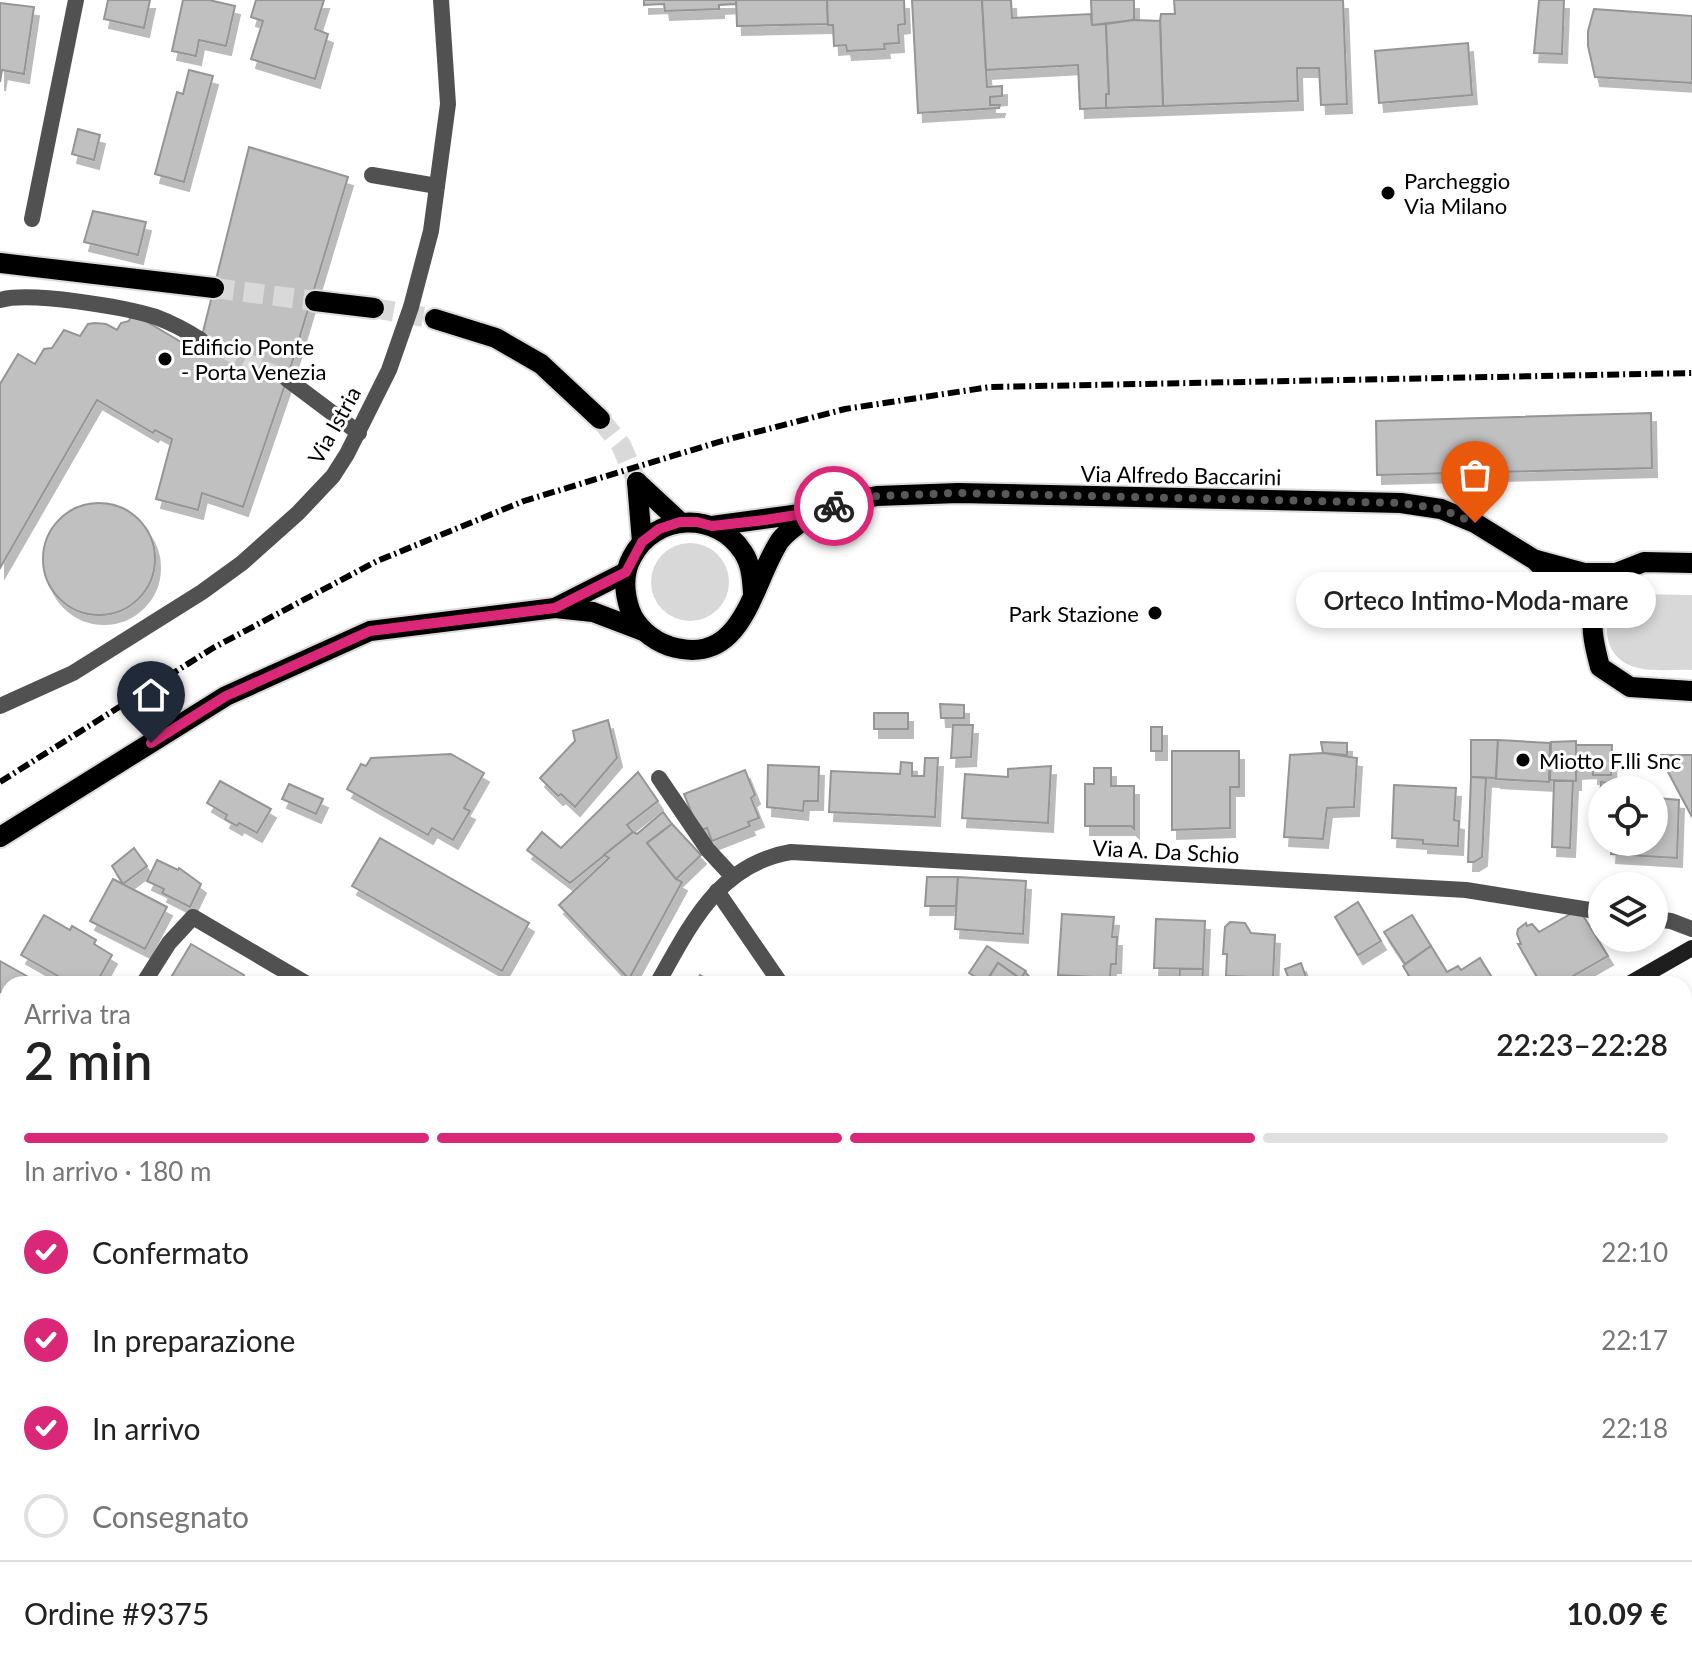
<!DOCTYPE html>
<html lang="it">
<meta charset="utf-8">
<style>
:root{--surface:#fff;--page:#f2f2f2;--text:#222;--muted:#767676;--line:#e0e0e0;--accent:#db2777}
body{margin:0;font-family:Lato,sans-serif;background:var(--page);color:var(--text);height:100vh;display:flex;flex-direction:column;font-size:30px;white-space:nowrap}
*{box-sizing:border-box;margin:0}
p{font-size:26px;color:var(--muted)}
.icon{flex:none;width:44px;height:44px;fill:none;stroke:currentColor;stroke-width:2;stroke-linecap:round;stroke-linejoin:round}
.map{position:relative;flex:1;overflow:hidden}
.details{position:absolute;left:0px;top:976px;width:1692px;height:704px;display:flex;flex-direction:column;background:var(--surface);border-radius:24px 24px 0 0;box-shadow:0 4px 12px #0003}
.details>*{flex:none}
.buttons{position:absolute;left:1588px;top:776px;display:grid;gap:16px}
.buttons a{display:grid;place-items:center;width:80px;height:80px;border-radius:50%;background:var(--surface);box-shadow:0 4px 12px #0003;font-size:40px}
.pin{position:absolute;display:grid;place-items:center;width:68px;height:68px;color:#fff;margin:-82px -34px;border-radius:50% 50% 50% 0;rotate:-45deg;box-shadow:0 0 8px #0007}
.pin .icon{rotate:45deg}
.courier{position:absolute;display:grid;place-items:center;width:80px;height:80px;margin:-40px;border:6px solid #db2777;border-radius:50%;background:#fff;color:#222;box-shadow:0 2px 10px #0007}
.bubble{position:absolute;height:56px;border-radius:28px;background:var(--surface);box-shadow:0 4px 12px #0003;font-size:26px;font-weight:600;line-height:56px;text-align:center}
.overview em{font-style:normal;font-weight:600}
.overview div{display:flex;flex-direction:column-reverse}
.overview{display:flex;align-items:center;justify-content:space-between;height:136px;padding:0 24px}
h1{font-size:52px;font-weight:600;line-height:60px}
.bar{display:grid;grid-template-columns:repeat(4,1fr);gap:12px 8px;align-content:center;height:96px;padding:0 24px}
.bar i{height:10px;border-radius:6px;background:var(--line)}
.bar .on{background:var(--accent)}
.bar p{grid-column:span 4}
.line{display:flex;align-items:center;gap:20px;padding:0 24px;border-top:2px solid var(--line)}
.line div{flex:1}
ol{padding:0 24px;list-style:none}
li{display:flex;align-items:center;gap:24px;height:88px}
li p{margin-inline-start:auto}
li .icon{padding:8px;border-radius:50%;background:var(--accent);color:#fff;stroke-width:4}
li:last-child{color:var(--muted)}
li i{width:44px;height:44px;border:4px solid var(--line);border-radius:50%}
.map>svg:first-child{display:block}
.green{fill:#d8d8d8}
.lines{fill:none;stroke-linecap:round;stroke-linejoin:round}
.canal{stroke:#9f9f9f;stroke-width:30}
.building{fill:#c0c0c0;stroke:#959595;stroke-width:2;filter:url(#shadow)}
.street-tunnel{stroke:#d9d9d9;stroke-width:16;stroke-dasharray:16 8;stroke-linecap:butt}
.primary-tunnel{stroke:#d9d9d9;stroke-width:20;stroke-dasharray:20 10;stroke-linecap:butt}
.primary-casing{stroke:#dbdbdb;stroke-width:24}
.street{stroke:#515151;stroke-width:16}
.secondary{stroke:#1e1e1e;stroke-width:16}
.primary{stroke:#000;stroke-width:20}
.rail{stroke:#000;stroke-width:6;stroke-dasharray:12 4 2 4;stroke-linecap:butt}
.done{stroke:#595959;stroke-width:8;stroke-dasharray:0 14.4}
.route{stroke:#db2777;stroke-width:10}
.poi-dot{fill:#000;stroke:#fff;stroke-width:3}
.labels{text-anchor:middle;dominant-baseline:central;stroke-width:6;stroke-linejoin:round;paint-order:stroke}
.poi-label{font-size:22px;fill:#000;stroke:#fff;text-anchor:start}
.street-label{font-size:22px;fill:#000;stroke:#fff}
</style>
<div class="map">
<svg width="1692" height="1680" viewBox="0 0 1692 1680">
<defs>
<filter id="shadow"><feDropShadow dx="5" dy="9" stdDeviation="0" flood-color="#0004"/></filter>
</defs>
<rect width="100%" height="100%" fill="#fff"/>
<g class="green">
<circle cx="690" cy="582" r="39"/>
<path d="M1638,594L1692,595V670C1672,669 1647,673 1629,665C1604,654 1599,619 1620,602C1625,598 1632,596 1638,594Z"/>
<polygon points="1684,1098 1692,1111 1692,1242 1684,1247"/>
</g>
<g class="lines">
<g class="canal">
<polyline points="721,1672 737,1680"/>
<polyline points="1362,1672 1402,1680"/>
</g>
</g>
<g class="building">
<polygon points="108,0 150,0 144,28 104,19"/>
<polygon points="183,0 209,0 235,6 226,46 199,40 196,56 172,51"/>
<polygon points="256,0 324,0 315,29 328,34 315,79 251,59 263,21 251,17"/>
<polygon points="644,0 736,0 736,4 719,5 719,9 665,11 664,4 644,5"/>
<polygon points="736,0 827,0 828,24 737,26"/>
<polygon points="827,0 904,0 905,24 898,25 899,43 884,44 885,49 847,51 846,45 834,46 833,25 828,25"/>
<polygon points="912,0 982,0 987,87 1002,86 1002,96 990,97 990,105 1000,105 999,108 918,113"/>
<polygon points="982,0 1011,0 1012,18 1091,14 1092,25 1106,24 1109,94 1106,94 1106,108 1080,109 1078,65 986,70"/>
<polygon points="1091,0 1134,0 1134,20 1092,25"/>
<polygon points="1174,0 1343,0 1347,104 1321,105 1319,68 1297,68 1298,101 1163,106 1160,21 1161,14 1175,14"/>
<polygon points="1539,0 1564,0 1562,54 1534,53"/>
<polygon points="0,3 34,7 24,74 2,70 0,82"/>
<polygon points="1594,9 1692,16 1692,83 1595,77 1588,46 1588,31"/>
<polygon points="1134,20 1160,21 1163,106 1106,108 1106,94 1109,94 1106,24"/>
<polygon points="1468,43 1472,95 1379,103 1375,51"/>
<polygon points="189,70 213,76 184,182 155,174 177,92 183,94"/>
<polygon points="78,129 100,135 94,160 72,154"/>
<polygon points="249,147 348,177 287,379 243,507 202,493 198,510 156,499 172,439 155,430 153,433 97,400 0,568 0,384 18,354 35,364 44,349 52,348 64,330 80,336 88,324 95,323 106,324 117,330 121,323 129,321 132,313 198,352"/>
<polygon points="93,211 146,222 138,255 84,242"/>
<polygon points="1651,413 1652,468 1377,475 1376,421"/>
<circle cx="99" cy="559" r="56"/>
<polygon points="940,704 964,705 964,718 941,718"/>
<rect x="874" y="713" width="34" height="16"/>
<polygon points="608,720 617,758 575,807 561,794 558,796 540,778 575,741 573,731"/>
<polygon points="953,725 973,725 971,757 951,758"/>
<rect x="1151" y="727" width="11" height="24"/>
<polygon points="1471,740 1498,740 1496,778 1471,777"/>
<polygon points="1498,740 1550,743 1549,782 1496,779"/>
<polygon points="1576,741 1576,781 1550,780 1551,742"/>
<polygon points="1321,742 1347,743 1347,755 1323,753"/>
<polygon points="1576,745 1612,745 1611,775 1593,775 1593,769 1576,770"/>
<polygon points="1172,751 1239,751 1239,787 1230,787 1230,828 1172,830"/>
<polygon points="1323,753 1357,758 1354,807 1327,808 1323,839 1284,837 1290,755"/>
<polygon points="451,754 484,773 464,808 470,811 453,840 432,828 428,835 347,789 361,764 366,766 371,758"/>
<polygon points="1659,755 1692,755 1692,817"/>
<polygon points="925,758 938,758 935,817 829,812 831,771 900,774 901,762 912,763 912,776 924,776"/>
<polygon points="768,765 819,767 818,801 804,801 803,811 767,807"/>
<polygon points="1051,766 1048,823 962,818 965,774 1008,777 1008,769"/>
<polygon points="1094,768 1111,768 1111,786 1134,786 1134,829 1131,826 1085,826 1085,784 1094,784"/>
<polygon points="745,770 755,795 751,798 759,818 748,822 750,826 712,841 707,828 699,831 684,794"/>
<polygon points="638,772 658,801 627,825 633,832 570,883 527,850 542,832 561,848"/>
<polygon points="1471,777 1486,778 1482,857 1474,862 1468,862"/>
<polygon points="220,781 271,809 257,833 239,823 237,826 225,819 227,815 207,803"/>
<polygon points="1554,781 1573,781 1570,848 1552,847"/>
<polygon points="1601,782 1618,784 1618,790 1602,790 1602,822 1599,821"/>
<polygon points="289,784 323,799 316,814 282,799"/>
<polygon points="1394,785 1456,788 1454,820 1459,821 1458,846 1423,844 1423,840 1392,838"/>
<polygon points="1657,798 1679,800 1677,858 1611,854 1612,842 1654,842 1654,805 1657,805"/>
<polygon points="663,812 672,824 647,843 676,879 682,882 629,979 559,905 609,858 604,855 633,832 637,834"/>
<polygon points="672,824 701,855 676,879 647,843"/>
<polygon points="380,838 529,923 502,971 352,886"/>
<polygon points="134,848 147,866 123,884 112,866"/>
<polygon points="157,860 178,870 179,868 201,884 190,907 162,893 164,889 147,881"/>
<polygon points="927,877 958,877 956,906 925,906"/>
<polygon points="958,877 1026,881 1023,934 955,929"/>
<polygon points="113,879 167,907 145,949 90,921"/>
<polygon points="1358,902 1381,941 1358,955 1335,917"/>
<polygon points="1579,909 1608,956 1559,984 1541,984 1518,944 1521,944 1517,934 1518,929 1526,923 1527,926 1532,924 1539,932"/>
<polygon points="1062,914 1114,917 1112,937 1117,937 1116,964 1111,964 1110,978 1058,975"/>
<polygon points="44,915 70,930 72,926 96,940 94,944 112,955 96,984 72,984 21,955"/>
<polygon points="1412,915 1431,946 1405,964 1384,932"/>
<polygon points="1156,919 1205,921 1203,969 1154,968"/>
<polygon points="1230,922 1245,923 1251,933 1275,935 1273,978 1226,976 1227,954 1223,954 1225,927"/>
<polygon points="191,944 244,975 239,984 167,984"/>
<polygon points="987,946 1026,971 1021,979 998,963 985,983 969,973"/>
<polygon points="1431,946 1447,972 1458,966 1461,970 1480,958 1496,984 1414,984 1403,966"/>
<polygon points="0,961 39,983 8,984 8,996 0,992"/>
<polygon points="998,963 1021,979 1025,972 1036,984 985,984"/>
<polygon points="1301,963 1307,980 1291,984 1285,969"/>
<polygon points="1180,969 1203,969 1202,984 1179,984"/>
<polygon points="700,975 716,984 691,984 692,982 695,983"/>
<polygon points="0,1011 8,1015 8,1072 0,1067"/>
<polygon points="0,1117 8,1122 8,1171 0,1166"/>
<polygon points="0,1166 8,1171 8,1485 0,1480"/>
<polygon points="1692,1285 1692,1317 1684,1322 1684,1289"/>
<rect x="1684" y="1495" width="8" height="52"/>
<polygon points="8,1636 8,1672 185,1672 180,1680 20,1680 0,1670 0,1651"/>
<polygon points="428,1672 472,1672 467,1680 437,1680 426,1674"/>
<polygon points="528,1672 590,1672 605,1680 524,1680"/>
<polygon points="618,1672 699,1672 714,1680 645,1678 633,1680"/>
<polygon points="935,1672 1028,1672 1026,1678 1030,1680 952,1680"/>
<polygon points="1149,1672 1171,1672 1169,1680 1147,1680"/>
<polygon points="1214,1672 1233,1672 1231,1680 1212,1680"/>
<polygon points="1481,1672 1656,1672 1692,1680 1526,1680"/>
</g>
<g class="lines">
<polyline class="street-tunnel" points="201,340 287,379"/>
<g class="primary-tunnel">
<polyline points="214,288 315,301"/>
<polyline points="374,308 435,319"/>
<polyline points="600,419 621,445 637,482"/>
</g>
<g class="primary-casing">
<g id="primary">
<polyline points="0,263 214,288"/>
<polyline points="315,301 374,308"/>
<polyline points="435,319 496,338 541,364 600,419"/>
<polyline points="637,482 642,542"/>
<polyline points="637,482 680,522"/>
<polyline points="712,526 815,512 846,502 877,496 958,493 1401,503 1441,509 1475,523 1535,560 1591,617"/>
<polyline points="1536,560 1584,573 1616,573 1644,562 1692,563"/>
<path d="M1616,573C1587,607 1589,625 1600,667L1630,687L1692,691"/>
<path d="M753,593C752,578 751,564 743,552C717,511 655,513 632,557C623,573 624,592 630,610C636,627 652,640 669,646C743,669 751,586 779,542C786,531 802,522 812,514"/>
<polyline points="555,608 626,572"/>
<polyline points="0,837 226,696 370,631 555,608 593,612 643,631"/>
</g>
</g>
<g class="street">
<polyline points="372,175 437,186"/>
<polyline points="32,219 76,0"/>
<path d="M0,300C30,291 124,307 156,317C172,323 187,331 201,340"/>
<polyline points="287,379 359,433"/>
<polyline points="0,706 73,673 202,592 242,563 298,513 333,476 347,454 389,370 411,307 431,231 448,104 441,0"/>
<polyline points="659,778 708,850 733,877"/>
<polyline points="717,891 781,984"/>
<polyline points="1654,919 1671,921 1692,929"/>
<polyline points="143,984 169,943 193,917 307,984"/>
<path d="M657,984C690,926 718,864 791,852L1466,890L1602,912"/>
<polyline points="0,1105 8,1109"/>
<polyline points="880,1672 889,1680"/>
</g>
<g class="secondary">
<polyline points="1629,984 1692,948"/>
<polyline points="1684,1450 1692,1450"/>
<polyline points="897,1680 902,1672"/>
</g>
<use href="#primary" class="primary"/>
<polyline class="rail" points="0,782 213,648 377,561 524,501 722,441 845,409 990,387 1692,373"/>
</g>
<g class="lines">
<polyline class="done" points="834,506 877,496 958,493 1401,503 1441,509 1475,523"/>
<polyline class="route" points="151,743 226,696 370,631 555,608 626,572 642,542 659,529 680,522 697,522 712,526 765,520 815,512 834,506"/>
</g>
<g class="poi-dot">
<circle cx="1388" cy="193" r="8"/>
<circle cx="165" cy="359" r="8"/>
<circle cx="1155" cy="613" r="8"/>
<circle cx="1523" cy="760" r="8"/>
</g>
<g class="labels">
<g class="poi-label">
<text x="1404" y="180">Parcheggio<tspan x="1404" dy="25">Via Milano</tspan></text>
<text x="181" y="346">Edificio Ponte<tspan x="181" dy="25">- Porta Venezia</tspan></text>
<text x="1139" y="613" text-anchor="end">Park Stazione</text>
<text x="1539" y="760">Miotto F.lli Snc</text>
</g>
<g class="street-label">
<text transform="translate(334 425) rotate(-61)">Via Istria</text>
<text transform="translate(1181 475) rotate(1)">Via Alfredo Baccarini</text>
<text transform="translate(1166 851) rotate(3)">Via A. Da Schio</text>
</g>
</g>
</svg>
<div class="buttons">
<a><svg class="icon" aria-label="locate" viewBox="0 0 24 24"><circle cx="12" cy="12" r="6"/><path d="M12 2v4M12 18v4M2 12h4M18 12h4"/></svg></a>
<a><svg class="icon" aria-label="layers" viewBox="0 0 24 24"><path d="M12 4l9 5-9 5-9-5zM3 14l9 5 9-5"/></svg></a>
</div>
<div class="pin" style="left:1475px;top:523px;background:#ea580c"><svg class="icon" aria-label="bag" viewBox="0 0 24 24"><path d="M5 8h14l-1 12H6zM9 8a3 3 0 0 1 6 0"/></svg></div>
<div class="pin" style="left:151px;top:743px;background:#1f2937"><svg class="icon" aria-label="home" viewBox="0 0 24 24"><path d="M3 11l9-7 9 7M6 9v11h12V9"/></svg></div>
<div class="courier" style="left:834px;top:506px"><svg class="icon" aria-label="bike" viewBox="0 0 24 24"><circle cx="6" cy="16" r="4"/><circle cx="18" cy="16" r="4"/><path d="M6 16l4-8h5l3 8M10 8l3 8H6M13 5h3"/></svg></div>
<div class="bubble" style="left:1296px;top:572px;width:360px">Orteco Intimo-Moda-mare</div>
<section class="details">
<div class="overview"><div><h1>2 min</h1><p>Arriva tra</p></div><em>22:23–22:28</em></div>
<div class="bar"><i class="on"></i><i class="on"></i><i class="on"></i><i></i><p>In arrivo · 180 m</p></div>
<ol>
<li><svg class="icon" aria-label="check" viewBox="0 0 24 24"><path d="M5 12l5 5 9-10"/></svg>Confermato<p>22:10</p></li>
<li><svg class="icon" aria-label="check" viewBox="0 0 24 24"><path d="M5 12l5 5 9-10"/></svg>In preparazione<p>22:17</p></li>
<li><svg class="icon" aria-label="check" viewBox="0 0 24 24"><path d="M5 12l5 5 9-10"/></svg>In arrivo<p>22:18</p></li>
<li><i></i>Consegnato</li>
</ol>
<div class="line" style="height:104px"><div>Ordine #9375</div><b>10.09 €</b></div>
</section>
</div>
